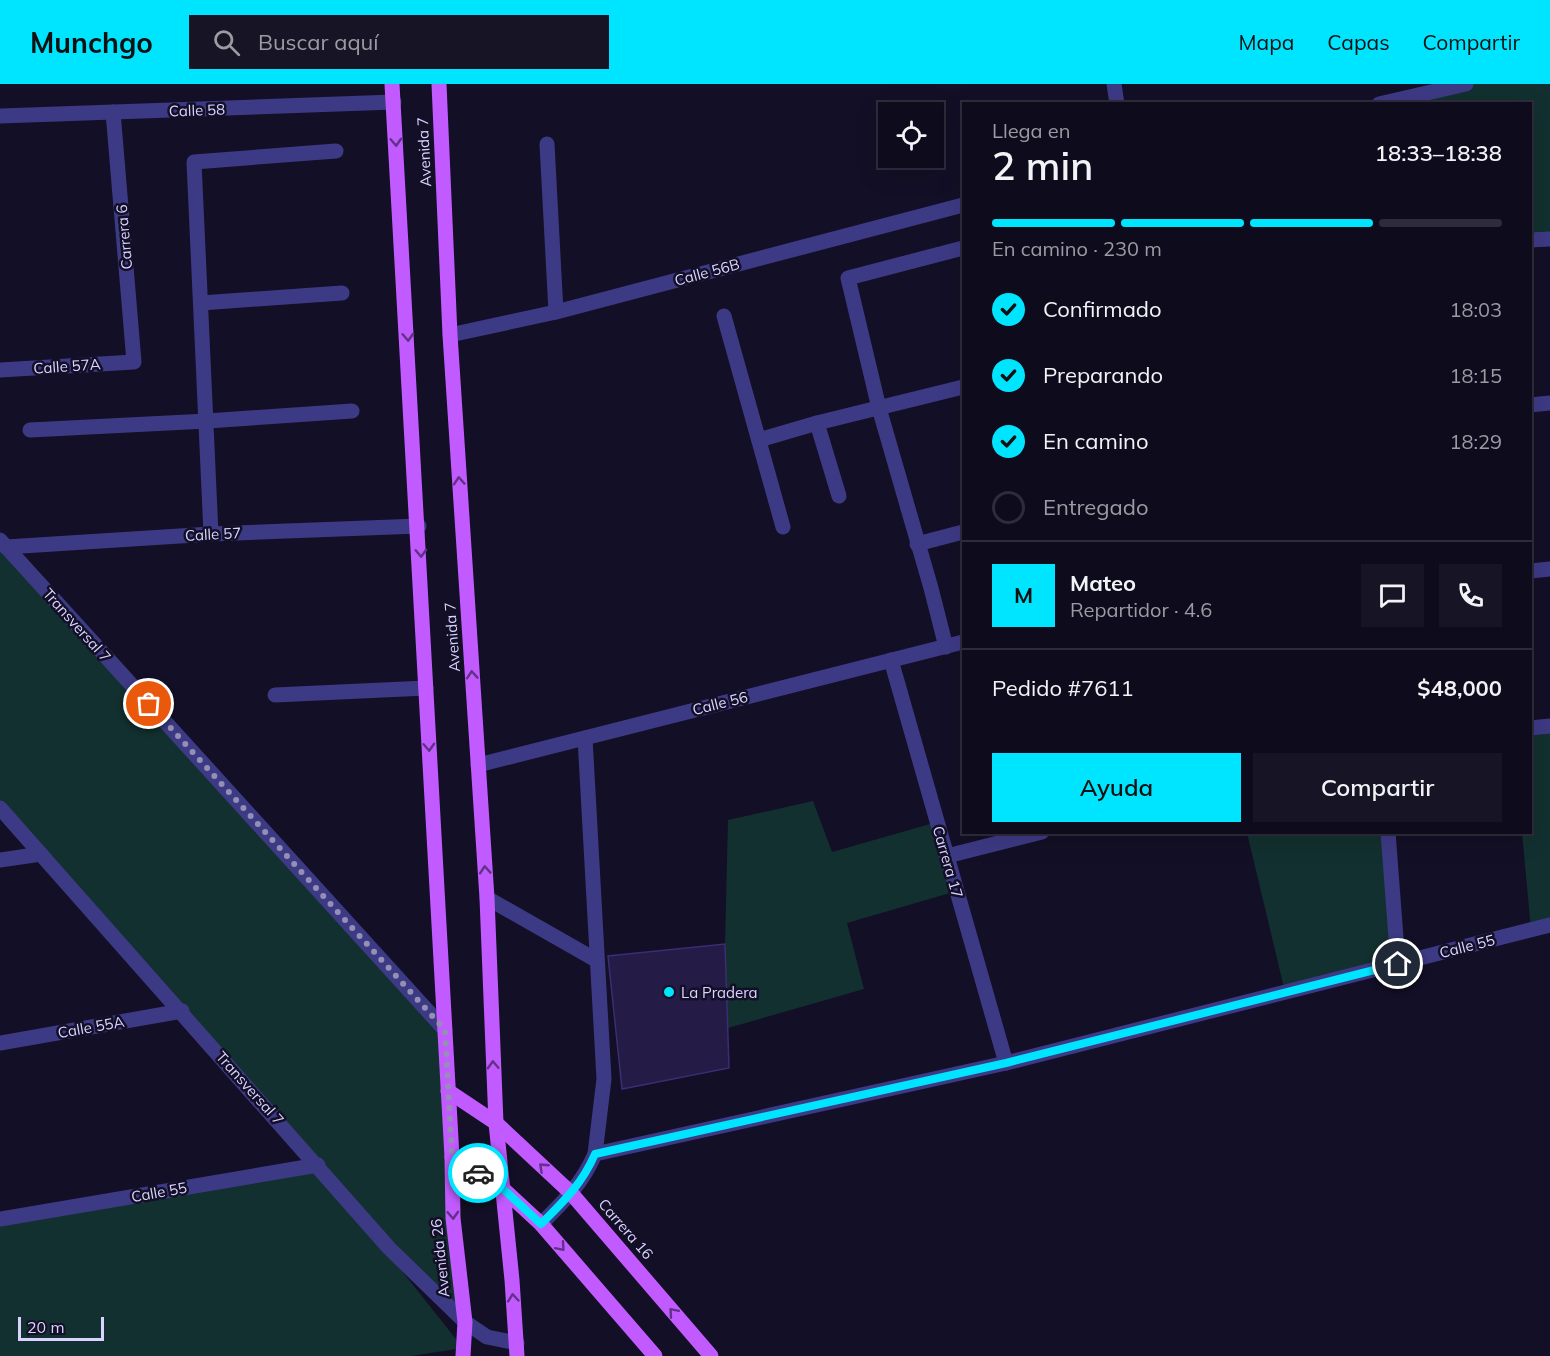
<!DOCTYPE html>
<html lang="es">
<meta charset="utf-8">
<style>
:root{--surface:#0e0b1c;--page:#171425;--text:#f1f3f6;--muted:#9b9ba3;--line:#2e2b3b;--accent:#00e5ff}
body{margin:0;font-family:Mulish,sans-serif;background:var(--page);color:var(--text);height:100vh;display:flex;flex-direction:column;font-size:22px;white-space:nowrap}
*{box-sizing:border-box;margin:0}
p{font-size:20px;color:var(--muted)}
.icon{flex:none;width:33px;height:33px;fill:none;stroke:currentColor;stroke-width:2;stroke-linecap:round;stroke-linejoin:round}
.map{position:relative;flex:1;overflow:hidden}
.details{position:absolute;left:962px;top:18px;width:570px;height:732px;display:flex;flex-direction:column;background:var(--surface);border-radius:0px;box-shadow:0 6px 24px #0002,0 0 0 2px var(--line)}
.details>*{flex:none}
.buttons{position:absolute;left:878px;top:18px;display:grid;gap:12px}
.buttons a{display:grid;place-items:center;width:66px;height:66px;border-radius:0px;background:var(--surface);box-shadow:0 6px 24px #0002,0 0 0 2px var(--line);font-size:30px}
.scale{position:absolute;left:18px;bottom:15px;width:86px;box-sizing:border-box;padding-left:6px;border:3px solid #d9d4ff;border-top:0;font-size:16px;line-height:21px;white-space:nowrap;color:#d9d4ff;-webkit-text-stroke:4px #130f26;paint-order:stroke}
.pin{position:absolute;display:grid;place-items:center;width:51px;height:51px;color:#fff;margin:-26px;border:3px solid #fff;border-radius:50%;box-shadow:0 2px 6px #0007}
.courier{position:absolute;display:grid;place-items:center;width:60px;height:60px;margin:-30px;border:4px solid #00e5ff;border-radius:50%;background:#fff;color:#222;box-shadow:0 2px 8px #0007}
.head em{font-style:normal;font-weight:600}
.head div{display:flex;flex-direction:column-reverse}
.head{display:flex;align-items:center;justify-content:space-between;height:102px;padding:0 30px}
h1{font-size:39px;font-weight:600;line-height:45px}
.bar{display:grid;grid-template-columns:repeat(4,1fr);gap:9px 6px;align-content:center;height:72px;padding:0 30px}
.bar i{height:8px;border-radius:4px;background:var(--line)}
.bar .on{background:var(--accent)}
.bar p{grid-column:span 4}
.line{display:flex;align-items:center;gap:15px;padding:0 30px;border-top:2px solid var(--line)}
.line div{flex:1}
.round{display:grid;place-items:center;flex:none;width:63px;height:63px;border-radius:0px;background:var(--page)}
ol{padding:0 30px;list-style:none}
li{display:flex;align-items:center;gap:18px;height:66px}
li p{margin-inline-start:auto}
li .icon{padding:6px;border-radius:50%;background:var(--accent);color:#111;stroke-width:4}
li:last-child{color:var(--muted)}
li i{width:33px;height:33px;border:3px solid var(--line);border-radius:50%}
.button{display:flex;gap:12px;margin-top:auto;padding:12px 30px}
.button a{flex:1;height:69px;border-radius:0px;background:var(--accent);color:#111;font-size:24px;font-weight:600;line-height:69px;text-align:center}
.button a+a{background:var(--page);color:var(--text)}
header{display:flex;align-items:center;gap:36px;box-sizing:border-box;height:84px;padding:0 30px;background:var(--accent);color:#111}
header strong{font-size:28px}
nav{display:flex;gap:33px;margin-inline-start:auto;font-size:21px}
.search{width:420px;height:54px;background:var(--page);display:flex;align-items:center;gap:15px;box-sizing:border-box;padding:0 21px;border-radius:0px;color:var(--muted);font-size:22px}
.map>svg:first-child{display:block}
.green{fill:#12302f}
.building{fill:#241b47;stroke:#3b2d73;stroke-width:1.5}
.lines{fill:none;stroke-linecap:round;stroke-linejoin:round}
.minor{stroke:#3d3a85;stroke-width:15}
.major{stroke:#c25bff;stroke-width:15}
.oneway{stroke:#623188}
.done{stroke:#948fb3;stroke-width:6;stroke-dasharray:0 10.8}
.route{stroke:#00e5ff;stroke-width:8}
.poi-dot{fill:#00e5ff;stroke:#130f26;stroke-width:2}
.labels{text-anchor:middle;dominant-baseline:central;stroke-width:5;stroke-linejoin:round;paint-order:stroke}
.street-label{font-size:15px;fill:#d9d4ff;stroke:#130f26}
.poi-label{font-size:15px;fill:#d9d4ff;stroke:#130f26;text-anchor:start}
</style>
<header>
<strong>Munchgo</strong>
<div class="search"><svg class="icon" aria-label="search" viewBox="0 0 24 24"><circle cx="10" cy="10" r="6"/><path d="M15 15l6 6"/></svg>Buscar aquí</div>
<nav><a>Mapa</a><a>Capas</a><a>Compartir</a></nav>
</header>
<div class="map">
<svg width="1550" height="1272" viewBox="0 0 1550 1272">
<rect width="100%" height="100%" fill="#130f26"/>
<g class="green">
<polygon points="1466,0 1550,0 1550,155 1530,156 1530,20 1380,20"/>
<polygon points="0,456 445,946 465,1238 0,724"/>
<polygon points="1550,642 1550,841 1531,846 1522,749 1530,748 1530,644"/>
<polygon points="813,717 832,768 937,738 957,807 847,839 864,905 728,944 725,860 728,736"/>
<polygon points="1247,749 1388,749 1398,880 1285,908"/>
<polygon points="318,1081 463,1264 411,1272 0,1272 0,1135"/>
</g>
<polygon class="building" points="725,860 729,984 622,1005 608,872"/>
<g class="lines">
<g class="minor">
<polyline points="1114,0 1117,20"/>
<polyline points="1379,20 1466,0"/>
<polyline points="0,32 394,18"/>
<polyline points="547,60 556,228"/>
<polyline points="1530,156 1550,155"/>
<polyline points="201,219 342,209"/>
<polyline points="724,232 783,443"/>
<polyline points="450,251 556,228 963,121"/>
<polyline points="0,286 134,278 113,28"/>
<polyline points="1530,321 1550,319"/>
<polyline points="817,339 839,412"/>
<polyline points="30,346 207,337 352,327"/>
<polyline points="759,356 817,339 963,303"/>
<polyline points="211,450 194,78 336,67"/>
<polyline points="0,456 445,946"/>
<polyline points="917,460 963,448"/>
<polyline points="6,463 211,450 419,442"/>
<polyline points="1530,487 1550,485"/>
<polyline points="946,563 931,504 879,324 848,194 963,164"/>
<polyline points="891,576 1006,979"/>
<polyline points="275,611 426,604"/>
<polyline points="1530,644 1550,642"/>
<polyline points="585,654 604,995 595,1070"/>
<polyline points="478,681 963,558"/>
<polyline points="0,724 389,1164 465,1238 487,1253 517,1259"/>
<polyline points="1388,748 1398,880"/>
<polyline points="947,772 1042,748"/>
<polyline points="0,776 41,770"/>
<polyline points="487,814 596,876"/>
<polyline points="0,959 182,927"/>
<polyline points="0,1135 318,1081"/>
<path d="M541,1140C564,1117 582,1100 595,1070L1006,979L1550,841"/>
</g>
<g class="major">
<path d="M392,0C415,357 433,715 452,1073L453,1134L465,1238L463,1272"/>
<polyline points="439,0 450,251 487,814 496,1039 512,1196 517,1272"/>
<polyline points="448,1007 496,1039 571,1109 711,1272"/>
<polyline points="452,1073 502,1104 541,1140 655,1272"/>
</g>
</g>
<defs><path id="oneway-chevron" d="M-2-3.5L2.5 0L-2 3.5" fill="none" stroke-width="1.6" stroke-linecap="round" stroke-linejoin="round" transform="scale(1.5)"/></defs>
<g class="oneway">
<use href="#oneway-chevron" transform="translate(396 58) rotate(87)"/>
<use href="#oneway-chevron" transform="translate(408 253) rotate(87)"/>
<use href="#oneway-chevron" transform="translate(459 397) rotate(-94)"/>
<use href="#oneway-chevron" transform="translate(421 469) rotate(88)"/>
<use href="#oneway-chevron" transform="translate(472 591) rotate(-94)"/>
<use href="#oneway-chevron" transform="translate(429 663) rotate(87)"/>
<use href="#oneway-chevron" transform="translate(485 786) rotate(-94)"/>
<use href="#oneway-chevron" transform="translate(493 981) rotate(-92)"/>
<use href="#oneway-chevron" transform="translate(543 1083) rotate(-137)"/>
<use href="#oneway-chevron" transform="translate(453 1131) rotate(87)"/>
<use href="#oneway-chevron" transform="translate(561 1163) rotate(49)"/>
<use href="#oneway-chevron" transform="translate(513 1214) rotate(-95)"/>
<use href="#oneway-chevron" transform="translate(673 1228) rotate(-131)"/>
</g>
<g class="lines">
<polyline class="done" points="149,620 445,946 452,1072 478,1089"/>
<path class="route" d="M478,1089L502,1104L541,1140C564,1117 582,1100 595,1070L1006,979L1398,880"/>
</g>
<circle class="poi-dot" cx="669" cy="908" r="6"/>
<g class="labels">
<g class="street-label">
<text transform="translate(197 26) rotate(-2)">Calle 58</text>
<text transform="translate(424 68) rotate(-93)">Avenida 7</text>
<text transform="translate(124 153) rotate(-95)">Carrera 6</text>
<text transform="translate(707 188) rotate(-15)">Calle 56B</text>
<text transform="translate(67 282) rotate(-4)">Calle 57A</text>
<text transform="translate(213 450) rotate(-3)">Calle 57</text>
<text transform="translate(77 541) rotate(48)">Transversal 7</text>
<text transform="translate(452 553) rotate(-94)">Avenida 7</text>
<text transform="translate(720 619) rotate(-14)">Calle 56</text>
<text transform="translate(948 778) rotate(74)">Carrera 17</text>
<text transform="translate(1467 862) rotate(-14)">Calle 55</text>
<text transform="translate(91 943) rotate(-10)">Calle 55A</text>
<text transform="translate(250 1004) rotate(48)">Transversal 7</text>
<text transform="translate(159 1108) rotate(-10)">Calle 55</text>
<text transform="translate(626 1145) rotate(49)">Carrera 16</text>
<text transform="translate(440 1174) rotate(-96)">Avenida 26</text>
</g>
<g class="poi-label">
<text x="681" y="908">La Pradera</text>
</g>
</g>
</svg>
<div class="buttons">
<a><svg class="icon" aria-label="locate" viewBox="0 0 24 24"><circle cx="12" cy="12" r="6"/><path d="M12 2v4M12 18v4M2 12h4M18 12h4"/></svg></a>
</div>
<div class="scale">20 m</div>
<div class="pin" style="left:149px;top:620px;background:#ea580c"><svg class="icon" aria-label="bag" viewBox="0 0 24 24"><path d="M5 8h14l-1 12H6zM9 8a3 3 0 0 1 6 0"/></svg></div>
<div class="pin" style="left:1398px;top:880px;background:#1f2937"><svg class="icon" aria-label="home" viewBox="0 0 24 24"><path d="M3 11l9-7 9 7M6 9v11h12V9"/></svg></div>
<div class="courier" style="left:478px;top:1089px"><svg class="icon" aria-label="car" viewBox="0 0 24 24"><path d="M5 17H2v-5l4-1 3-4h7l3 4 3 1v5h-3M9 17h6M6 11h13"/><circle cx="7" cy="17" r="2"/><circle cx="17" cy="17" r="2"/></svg></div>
<section class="details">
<div class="head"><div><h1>2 min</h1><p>Llega en</p></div><em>18:33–18:38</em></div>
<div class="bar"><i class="on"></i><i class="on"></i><i class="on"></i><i></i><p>En camino · 230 m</p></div>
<ol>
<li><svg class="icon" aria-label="check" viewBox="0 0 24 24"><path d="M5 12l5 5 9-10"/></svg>Confirmado<p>18:03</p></li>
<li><svg class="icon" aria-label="check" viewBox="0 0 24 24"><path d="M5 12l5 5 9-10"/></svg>Preparando<p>18:15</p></li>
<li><svg class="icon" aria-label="check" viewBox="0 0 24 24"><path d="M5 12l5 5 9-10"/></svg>En camino<p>18:29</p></li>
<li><i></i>Entregado</li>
</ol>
<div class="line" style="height:108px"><b class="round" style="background:var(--accent);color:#111">M</b><div><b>Mateo</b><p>Repartidor · 4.6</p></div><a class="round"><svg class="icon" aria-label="chat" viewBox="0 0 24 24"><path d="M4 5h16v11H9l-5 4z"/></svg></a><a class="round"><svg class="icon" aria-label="phone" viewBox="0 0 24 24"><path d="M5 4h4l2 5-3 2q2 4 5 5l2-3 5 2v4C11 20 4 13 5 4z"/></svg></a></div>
<div class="line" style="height:78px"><div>Pedido #7611</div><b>$48,000</b></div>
<div class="button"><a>Ayuda</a><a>Compartir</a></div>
</section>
</div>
